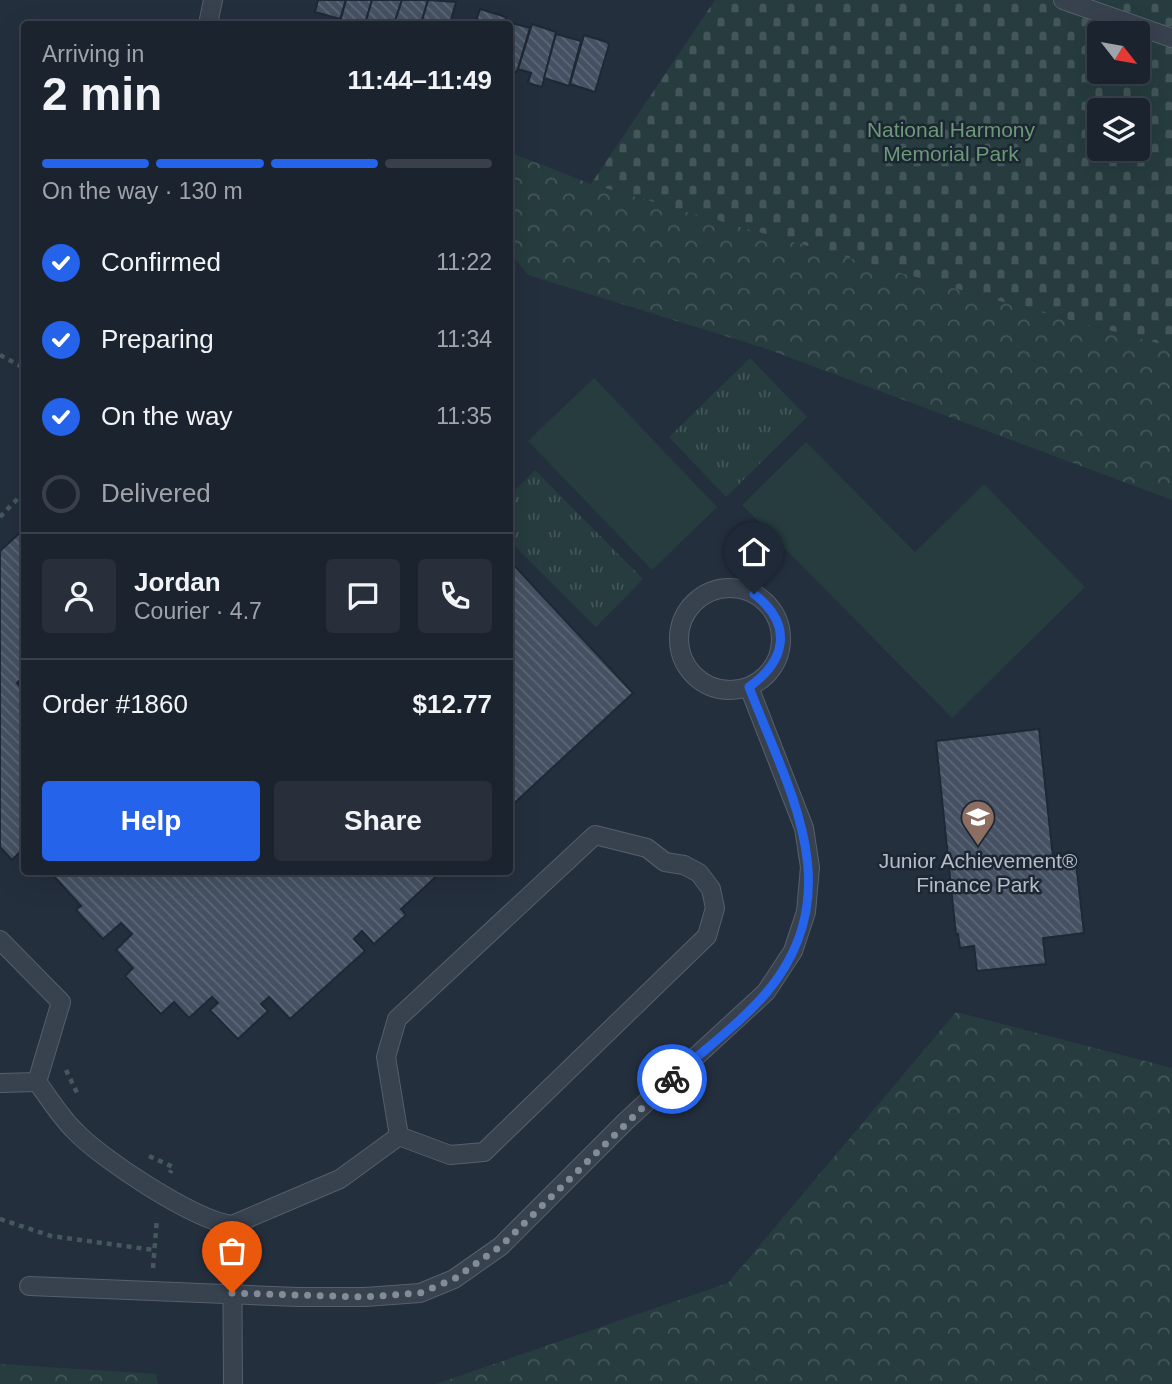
<!DOCTYPE html>
<meta charset="utf-8">
<style>
:root{--surface:#1b232e;--page:#282f3a;--text:#f1f3f6;--muted:#a0a4aa;--line:#39404a;--accent:#2563eb}
body{margin:0;font-family:Arial,sans-serif;background:var(--page);color:var(--text);height:100vh;display:flex;flex-direction:column;font-size:26px;white-space:nowrap}
*{box-sizing:border-box;margin:0}
p{font-size:23px;color:var(--muted)}
.icon{flex:none;width:38px;height:38px;fill:none;stroke:currentColor;stroke-width:2;stroke-linecap:round;stroke-linejoin:round}
.map{position:relative;flex:1;overflow:hidden}
.sheet{position:absolute;left:21px;top:21px;width:492px;height:854px;display:flex;flex-direction:column;background:var(--surface);border-radius:7px;box-shadow:0 7px 28px #0002,0 0 0 2px var(--line)}
.sheet>*{flex:none}
.needle{width:46px;rotate:121deg}
.buttons{position:absolute;left:1087px;top:21px;display:grid;gap:14px}
.buttons a{display:grid;place-items:center;width:63px;height:63px;border-radius:7px;background:var(--surface);box-shadow:0 7px 28px #0002,0 0 0 2px var(--line);font-size:35px}
.pin{position:absolute;display:grid;place-items:center;width:60px;height:60px;color:#fff;margin:-72px -30px;border-radius:50% 50% 50% 0;rotate:-45deg;box-shadow:0 0 7px #0007}
.pin .icon{rotate:45deg}
.courier{position:absolute;display:grid;place-items:center;width:70px;height:70px;margin:-35px;border:5px solid #2563eb;border-radius:50%;background:#fff;color:#222;box-shadow:0 2px 9px #0007}
.overview em{font-style:normal;font-weight:600}
.overview div{display:flex;flex-direction:column-reverse}
.overview{display:flex;align-items:center;justify-content:space-between;height:119px;padding:0 21px}
h1{font-size:46px;font-weight:600;line-height:52px}
.bar{display:grid;grid-template-columns:repeat(4,1fr);gap:10px 7px;align-content:center;height:84px;padding:0 21px}
.bar i{height:9px;border-radius:5px;background:var(--line)}
.bar .selected{background:var(--accent)}
.bar p{grid-column:span 4}
.line{display:flex;align-items:center;gap:18px;padding:0 21px;border-top:2px solid var(--line)}
.line div{flex:1}
.round{display:grid;place-items:center;flex:none;width:74px;height:74px;border-radius:7px;background:var(--page)}
ol{padding:0 21px;list-style:none}
li{display:flex;align-items:center;gap:21px;height:77px}
li p{margin-inline-start:auto}
li .icon{padding:7px;border-radius:50%;background:var(--accent);color:#fff;stroke-width:4}
li:last-child{color:var(--muted)}
li i{width:38px;height:38px;border:4px solid var(--line);border-radius:50%}
.button{display:flex;gap:14px;margin-top:auto;padding:14px 21px}
.button a{flex:1;height:80px;border-radius:7px;background:var(--accent);color:#fff;font-size:28px;font-weight:600;line-height:80px;text-align:center}
.button a+a{background:var(--page);color:var(--text)}
.map>svg:first-child{display:block}
.forest{fill:url(#forest-crowns)}
.cemetery{fill:url(#cemetery-stones);fill-rule:evenodd}
.park{fill:url(#park-tufts)}
.pitch{fill:#263c3f}
.building{fill:url(#building-back-hatch);stroke:#1f2835;stroke-width:2}
.lines{fill:none;stroke-linecap:round;stroke-linejoin:round}
.service-casing{stroke:#565f6c;stroke-width:20}
.path{stroke:#44595c;stroke-width:4.5;stroke-dasharray:5 5;stroke-linecap:butt}
.service{stroke:#38414e;stroke-width:18}
.done{stroke:#828b98;stroke-width:7;stroke-dasharray:0 12.6}
.route{stroke:#2563eb;stroke-width:9}
.labels{text-anchor:middle;dominant-baseline:central;stroke-width:5;stroke-linejoin:round;paint-order:stroke}
.park-label{font-size:21px;fill:#6b9a76;stroke:#1d2633}
.poi-label{font-size:21px;fill:#b4bcc9;stroke:#1d2633}
</style>
<div class="map">
<svg width="1172" height="1384" viewBox="0 0 1172 1384">
<defs>
<pattern id="forest-crowns" width="20" height="18" patternUnits="userSpaceOnUse" patternTransform="scale(1.75)"><rect width="20" height="18" fill="#263c3f"/><path d="M2 6a3 3 0 1 1 6 0M12 15a3 3 0 1 1 6 0" fill="none" stroke="#435659"/></pattern>
<pattern id="cemetery-stones" width="16" height="16" patternUnits="userSpaceOnUse" patternTransform="scale(1.75)"><rect width="16" height="16" fill="#263c3f"/><path d="M2 7V4a2 2 0 0 1 4 0v3zM10 15v-3a2 2 0 0 1 4 0v3z" fill="#435659"/></pattern>
<pattern id="park-tufts" width="24" height="20" patternUnits="userSpaceOnUse" patternTransform="scale(1.75)"><rect width="24" height="20" fill="#263c3f"/><path d="M3 7l-1-3M5 7V3M7 7l1-3M15 17l-1-3M17 17v-4M19 17l1-3" fill="none" stroke="#435659"/></pattern>
<pattern id="building-back-hatch" width="6" height="6" patternUnits="userSpaceOnUse" patternTransform="scale(1.75)"><rect width="6" height="6" fill="#455162"/><path d="M-1 5l2 2M0 0l6 6M5-1l2 2" fill="none" stroke="#5d6877"/></pattern>
</defs>
<rect width="100%" height="100%" fill="#242f3e"/>
<g class="forest">
<polygon points="509,152 591,184 1010,304 1172,347 1172,500 767,349 528,275 509,252"/>
<polygon points="956,1012 1172,1068 1172,1384 436,1384 728,1283"/>
<polygon points="0,1364 156,1374 158,1384 0,1384"/>
</g>
<path class="cemetery" d="M715,0H1172V347L1010,304L591,184ZM1099,33H1138V72H1099ZM1099,110H1138V149H1099Z"/>
<g class="park">
<polygon points="750,358 807,417 726,497 669,437"/>
<polygon points="535,470 643,579 596,627 509,540 509,496"/>
</g>
<g class="pitch">
<polygon points="594,378 717,507 652,570 528,441"/>
<polygon points="806,442 915,552 984,484 1085,587 952,718 742,505"/>
</g>
<g class="building">
<polygon points="318,0 346,0 340,19 315,12"/>
<polygon points="346,0 372,0 365,24 340,22"/>
<polygon points="372,0 402,0 394,24 365,24"/>
<polygon points="402,0 428,0 421,24 394,24"/>
<polygon points="428,0 456,2 450,24 421,24"/>
<polygon points="480,9 506,17 504,24 475,24"/>
<polygon points="505,21 530,28 517,72 509,70 509,24 504,24"/>
<polygon points="532,24 556,32 542,87 528,83 531,73 518,69"/>
<polygon points="556,34 581,41 569,86 544,78"/>
<polygon points="584,35 607,42 609,45 595,92 570,84"/>
<polygon points="24,529 24,676 17,683 24,691 24,848 12,860 0,847 0,551"/>
<polygon points="509,560 633,693 509,808"/>
<polygon points="1039,729 1053,857 1075,854 1084,933 1043,938 1046,964 977,971 974,946 960,948 958,934 956,935 936,741"/>
<polygon points="50,872 441,872 401,909 406,915 374,944 362,931 354,939 365,951 290,1019 269,997 261,1004 268,1011 238,1039 210,1010 218,1003 212,997 189,1018 174,1002 161,1014 125,976 133,968 116,950 132,934 121,923 103,939 76,910 81,906"/>
</g>
<g class="lines">
<g class="service-casing">
<g id="service">
<polyline points="1063,0 1172,38"/>
<polyline points="208,24 213,0"/>
<circle cx="730" cy="639" r="51"/>
<polygon points="595,835 647,848 665,862 684,865 699,873 711,889 715,908 707,936 484,1152 450,1155 399,1136 386,1057 397,1019"/>
<polyline points="0,940 61,1002 37,1082 0,1083"/>
<path d="M37,1082C49,1098 60,1116 74,1130C101,1159 194,1220 232,1225L340,1179L399,1136"/>
<polyline points="232,1225 233,1384"/>
<polyline points="29,1286 298,1297 365,1297 420,1293 454,1279 501,1246 627,1120 766,992 793,951 806,912 810,867 804,828 749,687"/>
</g>
</g>
<g class="path">
<polyline points="0,355 24,368"/>
<polyline points="0,517 24,492"/>
<polyline points="66,1070 79,1097"/>
<polyline points="149,1156 173,1167 170,1173"/>
<polyline points="0,1219 51,1236 154,1250"/>
<polyline points="153,1268 157,1218"/>
</g>
<use href="#service" class="service"/>
</g>
<g class="lines">
<polyline class="done" points="232,1293 365,1297 420,1293 454,1279 501,1246 672,1079"/>
<path class="route" d="M672,1079C702,1051 741,1023 767,992C851,891 788,790 749,687C787,660 793,624 754,594"/>
</g>
<defs>
<g id="school-pin" transform="scale(1.75)"><path d="M0 17L-7.5 6A9.5 9.5 0 1 1 7.5 6Z" fill="#8d6e63" stroke="#1d2633"/><path d="M0-5L7-2L0 1L-7-2ZM-4 1L0 2.5L4 1V4Q0 6-4 4Z" fill="#fff"/></g>
</defs>
<g fill-rule="evenodd">
<use href="#school-pin" x="978" y="817"/>
</g>
<g class="labels">
<g class="park-label">
<text x="951" y="129">National Harmony<tspan x="951" dy="24">Memorial Park</tspan></text>
</g>
<g class="poi-label">
<text x="978" y="860">Junior Achievement®<tspan x="978" dy="24">Finance Park</tspan></text>
</g>
</g>
</svg>
<div class="buttons">
<a><svg class="needle" viewBox="-14 -14 28 28"><path d="M0-13l5 13h-10z" fill="#e53935"/><path d="M0 13l5-13h-10z" fill="#a0a4aa"/></svg></a>
<a><svg class="icon" aria-label="layers" viewBox="0 0 24 24"><path d="M12 4l9 5-9 5-9-5zM3 14l9 5 9-5"/></svg></a>
</div>
<div class="pin" style="left:232px;top:1293px;background:#ea580c"><svg class="icon" aria-label="bag" viewBox="0 0 24 24"><path d="M5 8h14l-1 12H6zM9 8a3 3 0 0 1 6 0"/></svg></div>
<div class="pin" style="left:754px;top:594px;background:#1f2937"><svg class="icon" aria-label="home" viewBox="0 0 24 24"><path d="M3 11l9-7 9 7M6 9v11h12V9"/></svg></div>
<div class="courier" style="left:672px;top:1079px"><svg class="icon" aria-label="bike" viewBox="0 0 24 24"><circle cx="6" cy="16" r="4"/><circle cx="18" cy="16" r="4"/><path d="M6 16l4-8h5l3 8M10 8l3 8H6M13 5h3"/></svg></div>
<section class="sheet">
<div class="overview"><div><h1>2 min</h1><p>Arriving in</p></div><em>11:44–11:49</em></div>
<div class="bar"><i class="selected"></i><i class="selected"></i><i class="selected"></i><i></i><p>On the way · 130 m</p></div>
<ol>
<li><svg class="icon" aria-label="check" viewBox="0 0 24 24"><path d="M5 12l5 5 9-10"/></svg>Confirmed<p>11:22</p></li>
<li><svg class="icon" aria-label="check" viewBox="0 0 24 24"><path d="M5 12l5 5 9-10"/></svg>Preparing<p>11:34</p></li>
<li><svg class="icon" aria-label="check" viewBox="0 0 24 24"><path d="M5 12l5 5 9-10"/></svg>On the way<p>11:35</p></li>
<li><i></i>Delivered</li>
</ol>
<div class="line" style="height:126px"><a class="round"><svg class="icon" aria-label="person" viewBox="0 0 24 24"><circle cx="12" cy="8" r="4"/><path d="M4 21q1-7 8-7t8 7"/></svg></a><div><b>Jordan</b><p>Courier · 4.7</p></div><a class="round"><svg class="icon" aria-label="chat" viewBox="0 0 24 24"><path d="M4 5h16v11H9l-5 4z"/></svg></a><a class="round"><svg class="icon" aria-label="phone" viewBox="0 0 24 24"><path d="M5 4h4l2 5-3 2q2 4 5 5l2-3 5 2v4C11 20 4 13 5 4z"/></svg></a></div>
<div class="line" style="height:91px"><div>Order #1860</div><b>$12.77</b></div>
<div class="button"><a>Help</a><a>Share</a></div>
</section>
</div>
